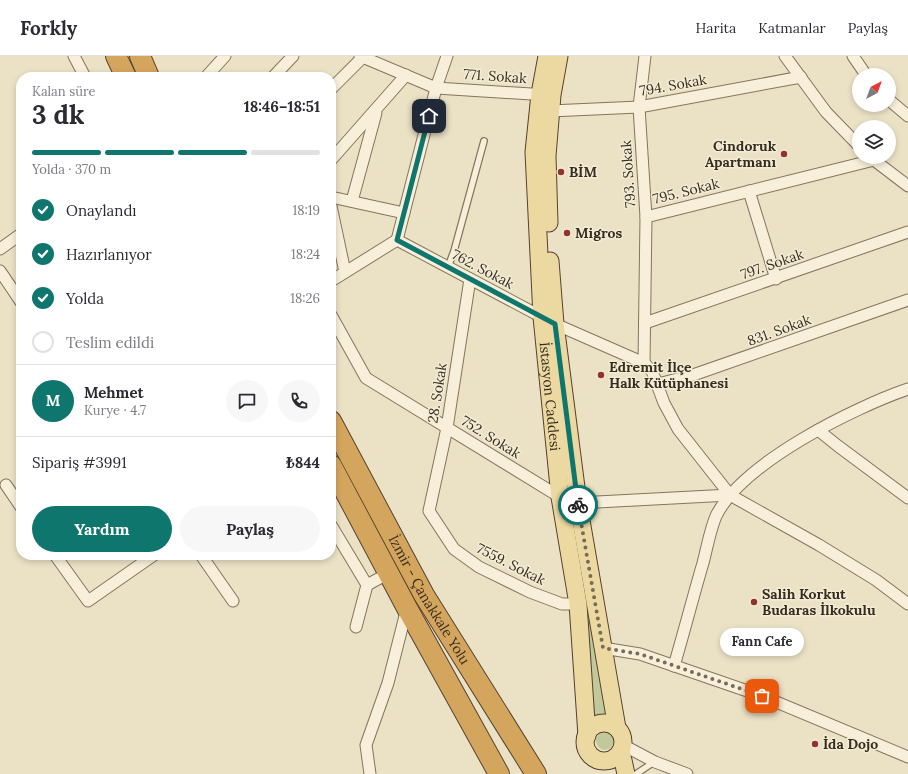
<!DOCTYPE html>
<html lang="tr">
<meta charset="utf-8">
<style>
:root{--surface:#fff;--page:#f7f7f7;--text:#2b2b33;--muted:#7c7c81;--line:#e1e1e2;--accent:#0f766e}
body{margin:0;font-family:Lora,serif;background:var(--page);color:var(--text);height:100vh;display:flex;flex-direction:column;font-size:15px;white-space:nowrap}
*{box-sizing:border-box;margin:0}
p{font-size:13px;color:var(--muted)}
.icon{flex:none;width:22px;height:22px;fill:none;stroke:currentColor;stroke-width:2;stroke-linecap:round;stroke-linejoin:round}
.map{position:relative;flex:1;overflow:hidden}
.sheet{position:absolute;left:16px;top:16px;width:320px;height:488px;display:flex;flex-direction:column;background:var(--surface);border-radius:16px;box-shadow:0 2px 6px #0003}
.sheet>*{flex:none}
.needle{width:26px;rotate:41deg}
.controls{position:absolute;left:852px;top:12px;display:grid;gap:8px}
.controls a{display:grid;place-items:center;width:44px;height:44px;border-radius:50%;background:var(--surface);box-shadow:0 2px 6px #0003;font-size:20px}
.pin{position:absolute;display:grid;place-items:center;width:34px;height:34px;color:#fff;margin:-17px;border-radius:8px;box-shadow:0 2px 6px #0006}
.courier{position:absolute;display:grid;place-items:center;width:40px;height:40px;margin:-20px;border:3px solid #0f766e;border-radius:50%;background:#fff;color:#222;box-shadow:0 1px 5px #0007}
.bubble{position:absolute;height:28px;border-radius:14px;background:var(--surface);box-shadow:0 2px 6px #0003;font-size:13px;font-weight:800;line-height:28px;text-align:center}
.head em{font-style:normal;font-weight:800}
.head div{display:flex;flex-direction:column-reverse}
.head{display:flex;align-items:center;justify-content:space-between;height:68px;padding:0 16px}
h1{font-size:26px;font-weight:800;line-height:30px}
.bar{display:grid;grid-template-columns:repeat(4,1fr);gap:6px 4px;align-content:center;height:48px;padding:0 16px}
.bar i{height:5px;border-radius:3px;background:var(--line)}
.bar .current{background:var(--accent)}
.bar p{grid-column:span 4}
.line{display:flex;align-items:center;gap:10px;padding:0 16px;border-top:1px solid var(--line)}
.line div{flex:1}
.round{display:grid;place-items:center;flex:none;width:42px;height:42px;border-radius:21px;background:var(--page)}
ol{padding:0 16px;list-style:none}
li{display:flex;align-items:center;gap:12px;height:44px}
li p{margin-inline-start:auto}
li .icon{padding:4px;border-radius:50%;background:var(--accent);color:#fff;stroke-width:4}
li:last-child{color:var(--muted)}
li i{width:22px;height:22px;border:2px solid var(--line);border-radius:50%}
.button{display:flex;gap:8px;margin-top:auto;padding:8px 16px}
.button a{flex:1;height:46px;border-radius:24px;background:var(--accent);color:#fff;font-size:16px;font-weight:800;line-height:46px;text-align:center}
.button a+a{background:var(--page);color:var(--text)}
header{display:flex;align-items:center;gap:24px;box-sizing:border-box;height:56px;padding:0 20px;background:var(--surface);border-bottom:1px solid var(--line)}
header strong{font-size:19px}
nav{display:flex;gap:22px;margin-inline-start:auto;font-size:14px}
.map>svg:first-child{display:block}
.green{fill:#c1c99a}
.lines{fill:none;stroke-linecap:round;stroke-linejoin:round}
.lane-casing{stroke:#85745d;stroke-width:8}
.street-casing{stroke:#85745d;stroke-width:13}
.primary-casing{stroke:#544231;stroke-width:19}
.highway-casing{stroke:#544231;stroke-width:22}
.lane{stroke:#f7efd9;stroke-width:5.5}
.street{stroke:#f7efd9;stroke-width:11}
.primary{stroke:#ecd8a1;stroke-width:17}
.highway{stroke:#d4a55d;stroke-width:20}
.done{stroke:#766c5a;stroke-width:4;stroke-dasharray:0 7.2}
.route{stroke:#0f766e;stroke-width:5}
.poi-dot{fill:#903431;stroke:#f3ecd5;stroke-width:1.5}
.labels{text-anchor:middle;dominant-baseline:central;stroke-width:3;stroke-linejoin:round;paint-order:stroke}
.street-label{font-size:14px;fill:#372c20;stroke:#f3ecd5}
.poi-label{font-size:14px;font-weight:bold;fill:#372c20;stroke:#f3ecd5;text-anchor:start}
</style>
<header>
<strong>Forkly</strong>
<nav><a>Harita</a><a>Katmanlar</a><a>Paylaş</a></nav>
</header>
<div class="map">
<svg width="908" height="718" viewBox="0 0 908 718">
<rect width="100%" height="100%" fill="#ebe2c6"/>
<g class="green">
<polygon points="583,537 611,659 610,662 593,663"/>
<circle cx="605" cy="685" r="9"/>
</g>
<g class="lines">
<g class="lane-casing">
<g id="lane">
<polyline points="448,211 454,195 484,85"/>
<polyline points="636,718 654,706"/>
</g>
</g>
<g class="street-casing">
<g id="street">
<polyline points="74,0 85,21"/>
<polyline points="360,0 436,32 547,39"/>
<polyline points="785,0 826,56 859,90"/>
<polyline points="853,0 866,19"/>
<polyline points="206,21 225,0"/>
<polyline points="273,21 293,0"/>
<polyline points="331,33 363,1"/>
<polyline points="889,44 908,60"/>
<polyline points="550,55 639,51 801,21"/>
<polyline points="870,101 908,130"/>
<polyline points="331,104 406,19"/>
<polyline points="749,135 776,223"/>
<polyline points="331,141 404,157"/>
<polyline points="352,145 376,57"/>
<polyline points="331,150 345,216"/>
<polyline points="646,161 874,104"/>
<polyline points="397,184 555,268 644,307 652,315 664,347 678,373 730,439 819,489 876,524 908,548"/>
<polyline points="397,184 436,32 447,0"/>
<polyline points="0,193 21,178"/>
<polyline points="0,215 21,246"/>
<polyline points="470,223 447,372 429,455 454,493 479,511 530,536 562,548 578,548"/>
<polyline points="331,225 397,184"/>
<polyline points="331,259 366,322 560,441"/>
<polyline points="645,267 908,176"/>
<polyline points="644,307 646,161 639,51 645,0"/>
<polyline points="658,328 693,319 908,244"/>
<polyline points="818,374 838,390 908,442"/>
<polyline points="6,429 21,451"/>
<polyline points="578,447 730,439"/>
<polyline points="331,469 367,529 389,517"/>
<polyline points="55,499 88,545 154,499"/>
<polyline points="201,499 233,545"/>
<polyline points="356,571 367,529"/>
<polyline points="603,592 640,598 762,640 908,701"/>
<path d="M674,610C684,576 693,541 703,507C707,492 710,474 716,460C742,407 853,352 908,333"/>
<polyline points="623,689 655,706 687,718"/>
<polyline points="370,718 366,689 388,627 407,552"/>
</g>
</g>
<g class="primary-casing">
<g id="primary">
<path id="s1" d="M547,0L540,38L534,96L542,261L560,441L578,548L587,680"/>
<polyline points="549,167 547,100 552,39 559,0"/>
<polyline points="550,205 555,268 578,447 617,672"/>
<circle cx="604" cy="686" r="19"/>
<polyline points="621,695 626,718"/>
</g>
</g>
<g class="highway-casing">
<g id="highway">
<polyline points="116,0 126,21"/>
<polyline points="140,0 149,21"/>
<path id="s2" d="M331,365L424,539L536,718"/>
<polyline points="331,409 407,552 499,718"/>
</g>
</g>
<use href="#lane" class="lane"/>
<use href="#street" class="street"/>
<use href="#primary" class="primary"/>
<use href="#highway" class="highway"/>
</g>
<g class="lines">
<polyline class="done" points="578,449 603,592 640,598 762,640"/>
<polyline class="route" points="429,60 397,184 555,268 578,449"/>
</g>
<g class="poi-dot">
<circle cx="784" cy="98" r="4"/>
<circle cx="561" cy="116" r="4"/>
<circle cx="567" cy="177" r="4"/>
<circle cx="601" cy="319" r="4"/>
<circle cx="754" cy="546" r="4"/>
<circle cx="815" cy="688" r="4"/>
</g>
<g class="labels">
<g class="street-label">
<text transform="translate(495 20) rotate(4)">771. Sokak</text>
<text transform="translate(673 29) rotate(-10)">794. Sokak</text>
<text transform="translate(628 118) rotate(-94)">793. Sokak</text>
<text transform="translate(686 135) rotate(-14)">795. Sokak</text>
<text transform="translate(772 208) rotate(-19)">797. Sokak</text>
<text transform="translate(483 213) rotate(28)">762. Sokak</text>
<text transform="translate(779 274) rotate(-20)">831. Sokak</text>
<text transform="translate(437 337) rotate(-81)">28. Sokak</text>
<text stroke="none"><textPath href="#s1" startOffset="342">İstasyon Caddesi</textPath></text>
<text transform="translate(491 381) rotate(32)">752. Sokak</text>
<text transform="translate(511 508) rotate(27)">7559. Sokak</text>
<text stroke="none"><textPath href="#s2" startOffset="204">İzmir - Çanakkale Yolu</textPath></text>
</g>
<g class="poi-label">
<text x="776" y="90" text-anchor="end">Cindoruk<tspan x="776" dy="16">Apartmanı</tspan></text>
<text x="569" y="116">BİM</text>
<text x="575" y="177">Migros</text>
<text x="609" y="311">Edremit İlçe<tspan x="609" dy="16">Halk Kütüphanesi</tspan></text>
<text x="762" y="538">Salih Korkut<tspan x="762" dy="16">Budaras İlkokulu</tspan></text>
<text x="823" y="688">İda Dojo</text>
</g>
</g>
</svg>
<div class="controls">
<a><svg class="needle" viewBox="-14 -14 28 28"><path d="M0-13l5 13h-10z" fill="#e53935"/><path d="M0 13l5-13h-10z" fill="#7c7c81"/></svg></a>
<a><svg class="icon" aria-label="layers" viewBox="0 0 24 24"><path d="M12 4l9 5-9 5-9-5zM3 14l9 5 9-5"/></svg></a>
</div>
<div class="pin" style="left:762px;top:640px;background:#ea580c"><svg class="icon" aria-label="bag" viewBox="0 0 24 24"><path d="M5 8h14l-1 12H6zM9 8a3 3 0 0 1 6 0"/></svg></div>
<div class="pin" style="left:429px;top:60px;background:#1f2937"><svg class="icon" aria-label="home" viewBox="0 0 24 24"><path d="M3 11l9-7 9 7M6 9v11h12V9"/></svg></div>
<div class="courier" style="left:578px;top:449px"><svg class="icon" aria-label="bike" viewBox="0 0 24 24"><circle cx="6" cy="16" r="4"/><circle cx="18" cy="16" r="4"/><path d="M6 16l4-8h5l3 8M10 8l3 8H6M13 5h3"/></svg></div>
<div class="bubble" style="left:720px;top:572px;width:84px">Fann Cafe</div>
<section class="sheet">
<div class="head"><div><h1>3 dk</h1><p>Kalan süre</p></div><em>18:46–18:51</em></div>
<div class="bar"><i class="current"></i><i class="current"></i><i class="current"></i><i></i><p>Yolda · 370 m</p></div>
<ol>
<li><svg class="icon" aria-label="check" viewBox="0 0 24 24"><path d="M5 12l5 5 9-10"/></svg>Onaylandı<p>18:19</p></li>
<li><svg class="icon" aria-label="check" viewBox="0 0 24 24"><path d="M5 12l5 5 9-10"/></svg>Hazırlanıyor<p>18:24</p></li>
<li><svg class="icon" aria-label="check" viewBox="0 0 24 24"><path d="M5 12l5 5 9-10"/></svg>Yolda<p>18:26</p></li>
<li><i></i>Teslim edildi</li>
</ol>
<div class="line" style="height:72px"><b class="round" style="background:var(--accent);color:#fff">M</b><div><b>Mehmet</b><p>Kurye · 4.7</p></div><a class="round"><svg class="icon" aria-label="chat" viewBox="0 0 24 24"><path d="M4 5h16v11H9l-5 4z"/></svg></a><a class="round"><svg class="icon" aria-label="phone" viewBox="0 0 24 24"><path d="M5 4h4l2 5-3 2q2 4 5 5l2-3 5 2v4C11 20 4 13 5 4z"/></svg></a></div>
<div class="line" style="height:52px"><div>Sipariş #3991</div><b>₺844</b></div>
<div class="button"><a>Yardım</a><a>Paylaş</a></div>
</section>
</div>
